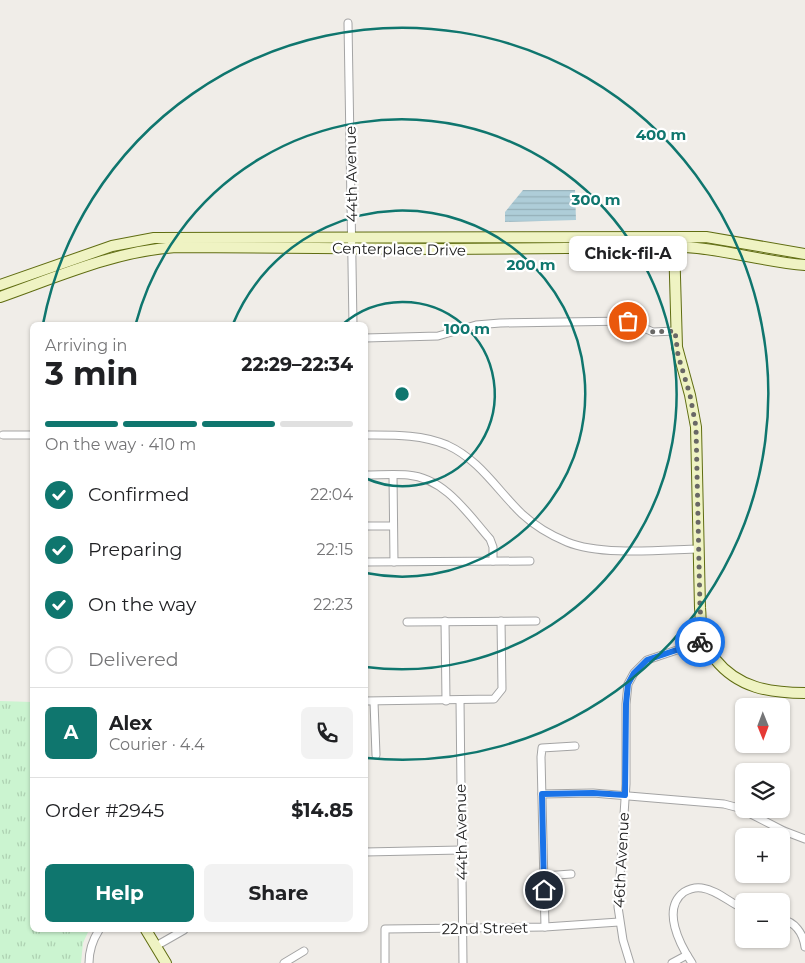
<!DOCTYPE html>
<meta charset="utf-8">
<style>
:root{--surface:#fff;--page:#f2f2f2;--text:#202124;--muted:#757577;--line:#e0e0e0;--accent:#0f766e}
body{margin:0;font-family:Montserrat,sans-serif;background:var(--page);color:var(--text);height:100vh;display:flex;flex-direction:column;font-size:19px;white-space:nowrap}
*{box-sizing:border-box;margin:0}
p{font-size:16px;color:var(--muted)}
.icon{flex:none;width:28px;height:28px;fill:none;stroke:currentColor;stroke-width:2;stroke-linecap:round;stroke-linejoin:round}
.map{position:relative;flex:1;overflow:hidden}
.side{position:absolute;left:30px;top:322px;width:338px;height:610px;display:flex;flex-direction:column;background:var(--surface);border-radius:8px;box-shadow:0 1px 4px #0004}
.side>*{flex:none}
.needle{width:32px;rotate:179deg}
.fabs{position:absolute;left:735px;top:698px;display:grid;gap:10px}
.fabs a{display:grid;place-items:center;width:55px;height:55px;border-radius:8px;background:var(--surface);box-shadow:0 1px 4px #0004;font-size:25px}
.pin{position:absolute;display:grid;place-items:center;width:42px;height:42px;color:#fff;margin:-21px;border:2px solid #fff;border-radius:50%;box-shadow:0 1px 5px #0007}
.courier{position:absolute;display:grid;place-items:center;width:50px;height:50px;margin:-25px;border:4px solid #1a73e8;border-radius:50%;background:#fff;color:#222;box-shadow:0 1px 6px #0007}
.bubble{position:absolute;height:35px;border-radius:8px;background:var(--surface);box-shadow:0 1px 4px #0004;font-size:16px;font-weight:700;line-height:35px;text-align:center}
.headline em{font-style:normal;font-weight:700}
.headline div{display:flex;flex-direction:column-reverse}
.headline{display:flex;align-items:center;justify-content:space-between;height:85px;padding:0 15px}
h1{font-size:32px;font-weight:700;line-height:38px}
.bar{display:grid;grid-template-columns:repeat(4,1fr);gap:8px 5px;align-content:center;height:60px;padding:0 15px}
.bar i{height:6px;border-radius:4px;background:var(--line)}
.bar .on{background:var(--accent)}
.bar p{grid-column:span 4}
.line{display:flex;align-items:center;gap:12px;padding:0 15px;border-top:1px solid var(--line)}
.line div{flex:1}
.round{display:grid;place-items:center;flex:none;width:52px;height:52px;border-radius:8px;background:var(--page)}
ol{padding:0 15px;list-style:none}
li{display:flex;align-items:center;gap:15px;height:55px}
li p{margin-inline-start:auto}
li .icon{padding:5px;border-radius:50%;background:var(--accent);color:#fff;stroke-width:4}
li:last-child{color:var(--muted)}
li i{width:28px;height:28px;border:2px solid var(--line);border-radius:50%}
.cta{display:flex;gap:10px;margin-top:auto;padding:10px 15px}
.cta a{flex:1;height:58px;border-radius:8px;background:var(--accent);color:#fff;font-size:20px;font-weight:700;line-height:58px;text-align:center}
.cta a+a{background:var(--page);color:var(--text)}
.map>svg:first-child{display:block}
.park{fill:url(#park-tufts)}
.water{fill:url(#water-rules)}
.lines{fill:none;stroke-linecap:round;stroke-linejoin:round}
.street-casing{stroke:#a4a4a4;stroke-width:9}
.secondary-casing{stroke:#606d12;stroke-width:12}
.street{stroke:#fff;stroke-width:7}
.secondary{stroke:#eff3c3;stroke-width:10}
.done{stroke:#696866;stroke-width:5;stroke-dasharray:0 9}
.route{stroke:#1a73e8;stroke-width:6}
.ring{fill:none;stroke:#0f766e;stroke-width:2.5}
.labels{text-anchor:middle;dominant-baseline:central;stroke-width:4.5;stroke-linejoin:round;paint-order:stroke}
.street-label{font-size:15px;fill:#202020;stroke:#fff}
.centre{fill:#0f766e;stroke:#fff;stroke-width:2.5}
.ring-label{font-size:15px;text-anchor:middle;font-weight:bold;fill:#0f766e;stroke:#fff;stroke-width:4.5;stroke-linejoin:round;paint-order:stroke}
</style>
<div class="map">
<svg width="805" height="963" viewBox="0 0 805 963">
<defs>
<pattern id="park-tufts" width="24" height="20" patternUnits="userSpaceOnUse" patternTransform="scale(1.25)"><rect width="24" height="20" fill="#cbf4d0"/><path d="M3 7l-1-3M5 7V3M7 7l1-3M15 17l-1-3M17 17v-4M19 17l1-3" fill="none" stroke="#aed1b2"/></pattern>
<pattern id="water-rules" width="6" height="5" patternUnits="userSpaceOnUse" patternTransform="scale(1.25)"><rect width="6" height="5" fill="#aecdd8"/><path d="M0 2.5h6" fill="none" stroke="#95b0b9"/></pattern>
</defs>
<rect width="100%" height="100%" fill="#f0ede8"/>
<polygon class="park" points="0,701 32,702 32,930 89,930 83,943 81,963 0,963"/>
<polygon class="water" points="523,190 575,190 576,220 505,222 505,212"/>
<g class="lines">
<g class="street-casing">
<g id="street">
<polyline points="348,23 353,325"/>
<polyline points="365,338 438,336 476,325 500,323 628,321 653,332 675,331"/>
<polyline points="3,435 32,435"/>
<path d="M365,435C393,435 421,434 447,445C480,460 497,490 522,514C535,526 550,535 567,542C601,556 661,550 699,549"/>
<path d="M365,475C379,475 394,474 408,475C445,478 468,514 490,539L493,547V561"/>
<polyline points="393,475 394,562"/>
<polyline points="365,526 393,526"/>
<polyline points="365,562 530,561"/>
<polyline points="445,621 446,701"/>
<polyline points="407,622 536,621"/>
<polyline points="460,700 463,963"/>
<polyline points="365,701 494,699 502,689 501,621"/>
<polyline points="374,702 376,755"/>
<polyline points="542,794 593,793 724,804 739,808 784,831 805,839"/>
<polyline points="365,852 461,850"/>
<polyline points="544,876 571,874"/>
<path d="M781,919C795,922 803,933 805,947"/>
<polyline points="545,927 541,757 542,748 575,746"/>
<polyline points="156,946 184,930"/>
<path d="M89,963C89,950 92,941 99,930"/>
<polyline points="284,963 304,951"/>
<polyline points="385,963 385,929 545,927 619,922"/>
<polyline points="630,963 623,940 618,907 626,784 626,704 628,684 634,673 647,660 704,641"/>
<polyline points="672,963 687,955"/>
<path d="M692,963C680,945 661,909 684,892C689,889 696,887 702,888C717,890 730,903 744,909"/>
</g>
</g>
<g class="secondary-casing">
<g id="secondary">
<path d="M674,242L677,347L690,395L696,427L700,608C701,616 700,624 702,631C703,641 709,651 715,659C738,688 770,693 805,693"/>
<polyline points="0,285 112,246 154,238 706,237 805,254"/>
<path d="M0,297C57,277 115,251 176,247L440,249L685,247C725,249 764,262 805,265"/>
<polyline points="146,930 166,963"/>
</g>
</g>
<use href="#street" class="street"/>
<use href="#secondary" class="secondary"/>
</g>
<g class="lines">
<polyline class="done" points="628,321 653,332 675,331 678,355 690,395 696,427 700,608 702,631 704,641 700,642"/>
<polyline class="route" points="544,890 542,794 593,793 625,795 626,704 628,684 634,673 647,660 700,642"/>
</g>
<g class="ring">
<path d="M342 325A92 92 0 1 1 365 478"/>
<path d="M233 324A183 183 0 1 1 366 573"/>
<path d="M136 323A275 275 0 1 1 366 667"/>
<path d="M43 324A366 366 0 1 1 367 758"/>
</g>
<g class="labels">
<g class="street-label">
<text transform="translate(351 174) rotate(-91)">44th Avenue</text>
<text transform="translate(399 249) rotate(1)">Centerplace Drive</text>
<text transform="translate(461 832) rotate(-91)">44th Avenue</text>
<text transform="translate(621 860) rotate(-87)">46th Avenue</text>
<text transform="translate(485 928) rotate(-1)">22nd Street</text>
</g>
</g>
<circle cx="402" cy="394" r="8" class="centre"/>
<g class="ring-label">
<text x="661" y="140">400 m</text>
<text x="596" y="205">300 m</text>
<text x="531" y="270">200 m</text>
<text x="467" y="334">100 m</text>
</g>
</svg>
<div class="fabs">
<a><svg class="needle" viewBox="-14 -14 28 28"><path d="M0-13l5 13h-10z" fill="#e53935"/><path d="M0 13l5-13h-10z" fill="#757577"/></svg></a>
<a><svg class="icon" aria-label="layers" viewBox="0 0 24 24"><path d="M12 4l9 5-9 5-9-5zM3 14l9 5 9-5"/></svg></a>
<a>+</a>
<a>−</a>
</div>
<div class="pin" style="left:628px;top:321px;background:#ea580c"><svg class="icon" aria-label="bag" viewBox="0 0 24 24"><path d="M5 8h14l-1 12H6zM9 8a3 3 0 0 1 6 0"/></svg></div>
<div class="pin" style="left:544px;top:890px;background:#1f2937"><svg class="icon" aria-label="home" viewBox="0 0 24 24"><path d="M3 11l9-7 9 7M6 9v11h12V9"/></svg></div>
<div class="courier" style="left:700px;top:642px"><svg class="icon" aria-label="bike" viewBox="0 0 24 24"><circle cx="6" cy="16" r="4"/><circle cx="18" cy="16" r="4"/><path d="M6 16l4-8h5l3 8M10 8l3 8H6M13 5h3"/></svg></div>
<div class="bubble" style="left:569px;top:236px;width:118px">Chick-fil-A</div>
<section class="side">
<div class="headline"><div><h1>3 min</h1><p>Arriving in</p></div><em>22:29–22:34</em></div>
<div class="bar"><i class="on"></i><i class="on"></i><i class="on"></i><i></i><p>On the way · 410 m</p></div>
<ol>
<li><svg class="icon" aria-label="check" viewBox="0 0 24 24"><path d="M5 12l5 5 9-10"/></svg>Confirmed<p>22:04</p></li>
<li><svg class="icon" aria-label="check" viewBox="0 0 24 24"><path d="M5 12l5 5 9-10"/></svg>Preparing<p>22:15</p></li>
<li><svg class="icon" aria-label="check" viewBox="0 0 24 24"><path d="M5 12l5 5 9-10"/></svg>On the way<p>22:23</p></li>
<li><i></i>Delivered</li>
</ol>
<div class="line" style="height:90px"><b class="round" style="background:var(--accent);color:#fff">A</b><div><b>Alex</b><p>Courier · 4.4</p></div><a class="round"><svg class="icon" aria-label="phone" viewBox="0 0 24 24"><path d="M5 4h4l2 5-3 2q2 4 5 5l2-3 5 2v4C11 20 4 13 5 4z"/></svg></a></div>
<div class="line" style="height:65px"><div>Order #2945</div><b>$14.85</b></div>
<div class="cta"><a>Help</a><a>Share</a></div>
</section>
</div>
